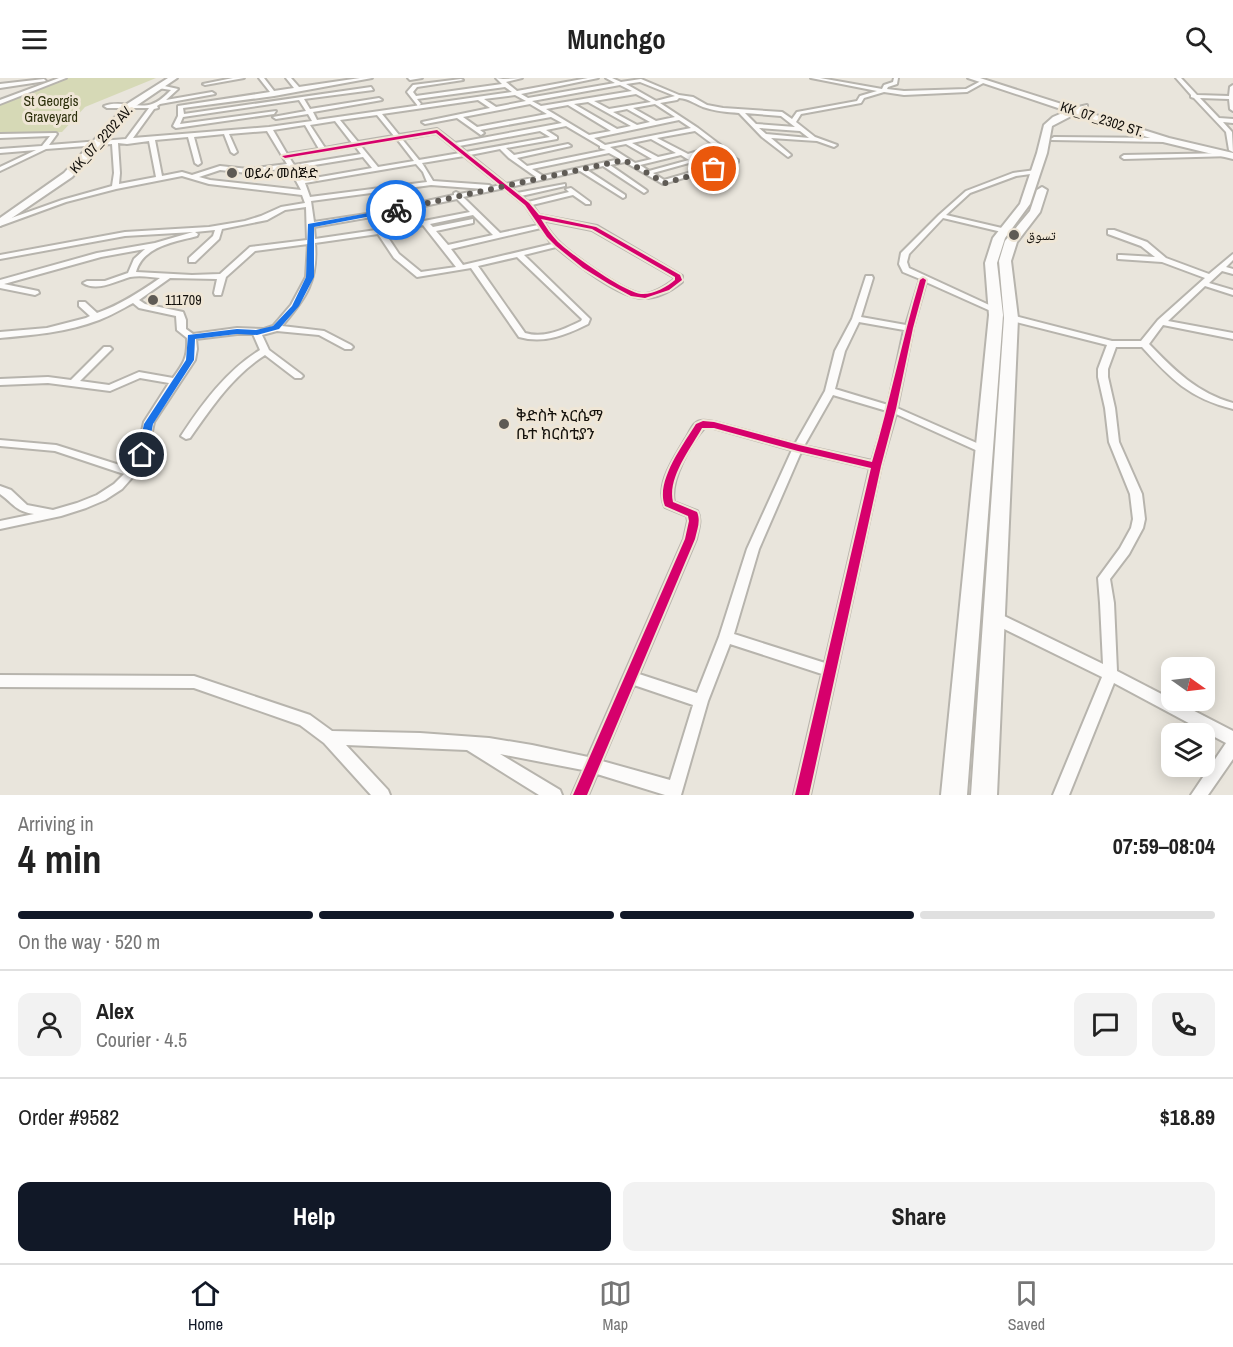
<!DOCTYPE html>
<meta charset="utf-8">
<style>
:root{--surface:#fff;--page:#f2f2f2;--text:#222;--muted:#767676;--line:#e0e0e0;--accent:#111827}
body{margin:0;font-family:"Archivo Narrow","Noto Naskh Arabic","Noto Sans Ethiopic",sans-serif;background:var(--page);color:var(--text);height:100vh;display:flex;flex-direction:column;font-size:22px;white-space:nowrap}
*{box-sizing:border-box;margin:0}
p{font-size:20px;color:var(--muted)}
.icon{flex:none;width:33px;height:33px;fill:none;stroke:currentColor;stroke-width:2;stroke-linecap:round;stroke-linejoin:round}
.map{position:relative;height:717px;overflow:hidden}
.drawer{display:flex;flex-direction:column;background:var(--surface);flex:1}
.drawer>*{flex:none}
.needle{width:39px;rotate:104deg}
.fabs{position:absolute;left:1161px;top:579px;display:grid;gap:12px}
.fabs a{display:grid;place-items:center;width:54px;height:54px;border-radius:12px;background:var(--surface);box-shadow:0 3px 15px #0003;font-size:30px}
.pin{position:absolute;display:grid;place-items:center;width:51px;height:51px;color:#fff;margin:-26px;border:3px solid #fff;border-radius:50%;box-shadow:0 2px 6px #0007}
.courier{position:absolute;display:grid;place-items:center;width:60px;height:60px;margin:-30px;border:4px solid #1a73e8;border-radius:50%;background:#fff;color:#222;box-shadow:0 2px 8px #0007}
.overview em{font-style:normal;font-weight:800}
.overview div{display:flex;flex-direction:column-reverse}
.overview{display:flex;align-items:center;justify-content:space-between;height:102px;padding:0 18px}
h1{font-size:39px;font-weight:800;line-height:45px}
.bar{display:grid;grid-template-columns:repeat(4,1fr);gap:9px 6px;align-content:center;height:72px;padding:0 18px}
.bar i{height:8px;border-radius:4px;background:var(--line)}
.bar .current{background:var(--accent)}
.bar p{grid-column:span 4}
.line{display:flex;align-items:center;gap:15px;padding:0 18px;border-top:2px solid var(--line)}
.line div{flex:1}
.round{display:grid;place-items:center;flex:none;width:63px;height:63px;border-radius:12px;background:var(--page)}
.action{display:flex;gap:12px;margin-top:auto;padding:12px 18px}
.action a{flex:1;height:69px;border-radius:12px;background:var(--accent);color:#fff;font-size:24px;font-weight:800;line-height:69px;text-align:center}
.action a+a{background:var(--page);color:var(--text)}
header{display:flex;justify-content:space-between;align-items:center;height:78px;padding:0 18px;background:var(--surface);font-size:27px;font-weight:800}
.menu{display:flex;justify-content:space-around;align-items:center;height:84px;border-top:2px solid var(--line);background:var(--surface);font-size:16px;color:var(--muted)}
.menu a{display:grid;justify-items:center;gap:3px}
.menu .current{color:var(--accent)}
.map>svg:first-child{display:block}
.green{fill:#d6d9b6}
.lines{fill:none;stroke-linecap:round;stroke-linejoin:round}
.street-casing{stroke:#b7b4ad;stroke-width:4}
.primary-casing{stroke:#b7b4ad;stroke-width:4}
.street{fill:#fcfbfa;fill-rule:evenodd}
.primary{fill:#fcfbfa;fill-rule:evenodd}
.cycleway-casing{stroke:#efe6d6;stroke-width:4}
.cycleway{fill:#d6006c;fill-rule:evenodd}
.route{fill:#1a73e8}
.done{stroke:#5f5b55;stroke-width:6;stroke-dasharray:0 10.8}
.poi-dot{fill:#5f5b55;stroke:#efe6d6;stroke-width:2}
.labels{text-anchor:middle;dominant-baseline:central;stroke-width:6;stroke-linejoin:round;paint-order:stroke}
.far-park-label{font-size:14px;fill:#2d300c;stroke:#efe6d6}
.far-street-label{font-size:14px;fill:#14110c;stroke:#efe6d6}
.far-poi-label{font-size:14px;fill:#14110c;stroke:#efe6d6;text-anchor:start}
.poi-label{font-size:16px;fill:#14110c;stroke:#efe6d6;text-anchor:start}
</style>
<header><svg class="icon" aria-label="menu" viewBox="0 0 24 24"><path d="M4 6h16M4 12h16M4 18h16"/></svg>Munchgo<svg class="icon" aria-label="search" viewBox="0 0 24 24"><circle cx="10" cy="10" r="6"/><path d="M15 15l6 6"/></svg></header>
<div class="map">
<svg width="1233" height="717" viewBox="0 0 1233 717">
<rect width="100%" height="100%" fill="#e9e5dc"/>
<polygon class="green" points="67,0 156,0 85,29 62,54 0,57 0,25"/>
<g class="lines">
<g class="street-casing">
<g id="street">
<polygon points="59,0 66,0 0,26 0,22"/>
<polygon points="233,0 244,0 205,7 203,6"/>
<path d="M259,0H264L274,13L294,10L286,0H291L299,9L360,0H372L274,18L183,30L184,36L371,9L373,12L304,21L310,31L379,20L382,22L313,34L317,42L512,14L505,9L417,21L421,26L418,28L407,14L413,7L461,1L463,2L417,9L413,14L416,18L502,6L496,0L503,1L522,0L506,4L517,13L588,0H598L521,16L528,20L615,5L606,0H612L621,4L641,1L679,17L693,19L707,27L723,30L782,34L792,41L797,34L857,23L860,18L877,13L811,0H820L882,11L884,7L893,4L894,0H898L897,6L888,9L887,11L904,13L966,11L981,3L985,4L967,14L904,17L884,14L864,20L861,25L801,36L796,44L815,59L837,67L834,69L817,63L771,60L790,76L791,77L788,79L762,59L739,35C727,34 714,33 703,29C693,25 690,21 679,20L677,22L660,25L698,50L723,69L692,79L696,81V83L653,95L664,102L736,81L738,82V84L663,106L625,84L610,87L646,112L647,113L644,115L603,88L587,92L625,117V119L623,120L580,93L510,109L517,115L565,106V108L521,118L528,124L569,114L566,111L571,110L590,124V126H586L573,117L532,127L539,137L597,148L682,198V204C672,212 658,220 644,220C621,221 574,184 556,169L524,177L590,241L588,246C566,257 544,266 519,259L471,190L417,199L394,180L378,156L315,165C318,203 306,220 282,248L324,253L351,267L353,269L351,271H345L319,257L277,253L262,257L269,272L301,296L303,298L301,300H295L265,277C233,297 211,330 190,360L186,361L181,358C202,326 227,292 260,272L253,256H237L196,261L197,271L195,282L154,344L147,376L137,394L122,411L105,422L86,430L61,438L0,451V443L34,436C15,433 14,426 0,416V408L11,412L27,427L53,432L77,425L97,417L114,406L124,396L55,373L0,368V362L56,367L129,390L138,372L144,344L169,305L140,300L110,313L48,305L0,307V301L48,299L71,302L104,269H110L112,271L80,303L109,307L139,294L173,300C184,285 188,279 187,260L177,252L176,238L139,230L133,225C122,231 110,238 99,242C68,254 33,257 0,260V254L47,250L86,240L90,238L79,228V224H85L97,235C120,227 140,214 160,200C151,199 140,197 130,199C116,203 97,214 83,205L87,203H105L128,195L134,181L145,171L101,179L4,206L38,213L39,215L35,217L0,210V202L97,175L155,165L193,154L125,158L0,181V177L125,154L209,149L245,143L261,138L281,129L305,125L302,117L209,106L182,98L116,111L66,124L0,148V144L62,122L112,108L114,95L112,66L46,71L0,93V89L36,72L0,75V71L42,68L50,58L0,60V56L56,55L57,56L49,67L126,61L149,30H107L104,28C119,22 139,31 152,26C159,24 165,18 171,12L158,10L160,7L178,11L166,22L212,14L215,16L160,26L157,28L158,30L154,31L133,60L269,49L312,43L308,36L276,41L273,39L306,33L299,22L183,39L180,46L276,33L274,36L176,50L173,48L178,38V28L270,14ZM640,4L675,18L656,23L626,6ZM620,7L632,13L541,28L532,23ZM636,16L651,24L609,31L594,23ZM515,17L526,23L496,29L484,21ZM478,22L490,30L422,44L425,46L457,40L481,57L484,55L480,52L551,39L562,45L455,65L437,51L399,57L382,36ZM588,24L631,48L617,51L574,26ZM530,26L547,36L477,49L463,39ZM655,26L675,39L656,43L633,30ZM568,27L611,53L589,57L546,31ZM627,31L650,44L637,47L613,34ZM745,35L781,38L795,49L756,46ZM377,37L394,58L358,64L340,42ZM679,42L691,50L605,67L594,60ZM335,43L352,65L325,70L310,47ZM305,47L319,71L287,76L273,52ZM566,48L600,68V70L606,72L527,88L517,80L571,68L568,66L514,77L506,70L557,61V59L546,52ZM759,50L800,53L809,60L766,56ZM267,53L287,86L248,91L220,88L192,97L182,94L162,98L155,62L188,59L195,85L198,87L201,85L194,59L224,56L231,74L234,76L237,74L229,56ZM540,53L550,59L466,74L459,68ZM695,53L715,68L688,76L657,60ZM436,55L460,75L419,82L402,61ZM397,61L414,83L378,89L360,67ZM651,61L676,75L658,79L632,65ZM149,63L156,99L119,106L120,95L118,65L127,66ZM626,66L652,81L635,85L610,69ZM355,68L361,76L294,87L289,79ZM500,71L509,80L536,99L506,106L470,77ZM609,75L620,81L543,98L532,91ZM681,77L689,82L649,93L640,87ZM464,78L500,107L492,109L489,107L433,103L422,85ZM363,79L372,90L303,102L296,90ZM416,86L423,94L427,104L310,119L305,105ZM289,90L301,112L210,102L199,99L220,92L248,95ZM431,107L484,111L460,116L456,114L454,115V117L373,135L314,144L311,123ZM504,110L525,127L538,147L500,155L463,119ZM457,121L470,134L383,151L377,138ZM306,129L307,162L250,169L220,196L192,197L136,194C143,168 175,164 197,158L198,156L195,154L215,152L213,158L189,180V184H195L219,161L222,151L267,142L285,132ZM473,137L493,157L448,167L436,153L473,145V141L433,149L430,146ZM371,139L376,152L315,161L314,149ZM542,142L592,152L674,199L675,201C666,208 653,217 641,216C622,213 569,175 556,161C550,155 546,148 542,142ZM423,147L456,189L421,194L399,176L385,155ZM541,150L552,166L463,187L451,171ZM308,166L306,199L291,227L273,248L264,251L237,250L193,256L186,251V242L183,234L145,226L139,222L170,200L217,201L214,215L215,217H221L226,199L255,173ZM517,179L582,241L581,243C564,251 545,261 525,255L478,188Z"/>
<polygon points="408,0 422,0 410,2"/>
<polygon points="1176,0 1181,0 1197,17 1229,18 1230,9 1233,7 1233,33 1230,31 1229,21 1200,20 1219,40 1233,41 1233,45 1223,44 1232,54 1233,74 1229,72 1226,54 1194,20 1191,19 1191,17"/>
<polygon points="44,1 46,3 0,10 0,6"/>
<polygon points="1054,59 1166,60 1169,62 1166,64 1052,62 1051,61"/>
<polygon points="1230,75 1233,77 1232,78 1124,81 1121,79 1124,77"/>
<path d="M1036,92L1039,94L1038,95L1016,98L970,115L946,137L1006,151V155L943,140L909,176L907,184L909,190L1000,232L999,234H993L926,204L913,250L897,330L988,370L989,372L988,374H980L896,336L881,388L810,717H794L822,596L730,566L708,623L681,717H665L597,696L588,717H572L583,692L500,676L560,712L562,717H539L467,672L346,667L388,712L390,717H371L324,665L300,647L194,610L0,609V597L194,598L310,637L332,653L420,655L489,660L532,667L588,679L684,461L688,443L687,438L665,429C655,407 674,381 685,362C688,358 691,350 695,346C700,341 708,343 714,344L795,366L825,313L835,273L852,241L866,198H872L873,200L861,239L906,247L920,201L903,194L899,186L901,175L939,137L966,113L1013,95ZM859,244L904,252L888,327L835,311L845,273ZM833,317L887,333L872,383L804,368ZM705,349L714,350L792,372L747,471L719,559L697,615L639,596L696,461C698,451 702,442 697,433L674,424C669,403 691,364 705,349ZM801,374L870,390L825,585L734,556L759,471ZM634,607L693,627L670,702L602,683Z"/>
<path d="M1108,152H1114L1147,164L1166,180L1209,196L1233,176V182L1226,189L1233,191V196L1222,193L1209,205L1233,212V217L1205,208L1168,243L1233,255V261L1163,247L1149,266C1174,292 1197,315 1233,325V331C1189,320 1171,301 1142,269H1116L1108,291V299L1115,330L1119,364L1142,416L1145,441L1143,450L1129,476L1110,501L1114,525L1117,593L1233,653V681L1208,717H1191L1226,665L1114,605L1069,717H1053L1102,599L990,544L988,540L990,536L995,535L1000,536L1103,586L1100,525L1098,500L1120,470L1131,450L1133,441L1130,416L1109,364L1105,330L1098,299V291L1107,267L1008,242L1007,240L1011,237L1112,263H1141L1158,242L1205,200L1162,184L1118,181V177H1121L1155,179L1141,168L1108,156Z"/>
</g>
</g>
<g class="primary-casing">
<g id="primary">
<polygon points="168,0 177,0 133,30 95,75 72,99 0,148 0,140 64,95 127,26"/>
<polygon points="968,0 980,0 1074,30 1087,27 1087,31 1083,33 1169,60 1233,75 1233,81 1163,64 1075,36 1052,48 1047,75 1030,126 1005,160 997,185 1003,237 967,717 941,717 989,237 985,185 993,160 1020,126 1037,75 1044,47 1053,39 1067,33"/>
<polygon points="1042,109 1047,112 1040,134 1017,164 1011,183 1018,240 997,717 971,717 1004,240 999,183 1005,163 1030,133 1037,112"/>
</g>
</g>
<use href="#street" class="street"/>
<use href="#primary" class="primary"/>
<g class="cycleway-casing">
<g id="cycleway">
<path d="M437,52L529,125L539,137L596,149L680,197L682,202L669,212L645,220L631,218L609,206L583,190L556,168L547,159L525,127L436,55L285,80L282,78ZM541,141L592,151L675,199V202C667,209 653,217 641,216C624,214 572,177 558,164C551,157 546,149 541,141Z"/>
<path d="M923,200L926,202L913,250L896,331L881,388L809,717H795L871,390L798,373L714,350H702C691,370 667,400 673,424L697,434C701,443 697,452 695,461L587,717H573L685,461L689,443L688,438L665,428C655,404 683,367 696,346L703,343L714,344L799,367L872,384C890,324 902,262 920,202Z"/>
</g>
</g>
<use href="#cycleway" class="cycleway"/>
</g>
<polygon class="route" points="396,130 398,133 314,149 314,199 299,228 279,251 257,257 237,256 195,261 194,282 153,346 147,377 142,380 139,379 137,377 144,346 186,282 188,257 237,251 256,252 273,248 292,228 306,199 308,146"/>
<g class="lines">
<polyline class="done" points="396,132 624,82 665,105 714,91"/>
</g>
<g class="poi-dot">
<circle cx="232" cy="95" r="6"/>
<circle cx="1014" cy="157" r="6"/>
<circle cx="153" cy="222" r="6"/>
<circle cx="504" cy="346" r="6"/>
</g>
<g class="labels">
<g class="far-park-label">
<text x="51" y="23">St Georgis<tspan x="51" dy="16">Graveyard</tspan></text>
</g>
<g class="far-street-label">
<text transform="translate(1102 41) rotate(18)">KK_07_2302 ST.</text>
<text transform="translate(101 61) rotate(-48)">KK_07_2202 AV.</text>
</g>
<g class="far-poi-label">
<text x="244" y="95">ወይራ መስጅድ</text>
<text x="1026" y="157">تسوق</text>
<text x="165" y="222">111709</text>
</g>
<g class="poi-label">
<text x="516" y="337">ቅድስት አርሴማ<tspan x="516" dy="18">ቤተ ክርስቲያን</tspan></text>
</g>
</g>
</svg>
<div class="fabs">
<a><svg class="needle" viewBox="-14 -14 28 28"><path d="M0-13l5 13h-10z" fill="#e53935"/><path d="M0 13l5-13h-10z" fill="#767676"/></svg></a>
<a><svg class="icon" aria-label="layers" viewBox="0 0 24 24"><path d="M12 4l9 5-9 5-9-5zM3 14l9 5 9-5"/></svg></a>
</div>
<div class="pin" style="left:714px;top:91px;background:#ea580c"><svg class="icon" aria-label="bag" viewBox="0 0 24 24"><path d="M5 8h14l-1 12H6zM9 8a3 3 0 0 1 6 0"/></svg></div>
<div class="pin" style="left:142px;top:377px;background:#1f2937"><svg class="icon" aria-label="home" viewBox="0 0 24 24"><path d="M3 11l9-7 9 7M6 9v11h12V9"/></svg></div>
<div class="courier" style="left:396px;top:132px"><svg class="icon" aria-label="bike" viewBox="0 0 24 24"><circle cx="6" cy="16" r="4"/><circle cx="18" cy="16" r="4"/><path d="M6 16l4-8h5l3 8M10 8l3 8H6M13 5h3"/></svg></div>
</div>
<section class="drawer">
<div class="overview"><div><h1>4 min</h1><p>Arriving in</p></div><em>07:59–08:04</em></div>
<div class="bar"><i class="current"></i><i class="current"></i><i class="current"></i><i></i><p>On the way · 520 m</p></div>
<div class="line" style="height:108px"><a class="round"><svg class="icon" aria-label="person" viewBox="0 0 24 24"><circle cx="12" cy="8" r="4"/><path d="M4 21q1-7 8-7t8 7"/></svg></a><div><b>Alex</b><p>Courier · 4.5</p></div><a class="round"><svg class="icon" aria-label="chat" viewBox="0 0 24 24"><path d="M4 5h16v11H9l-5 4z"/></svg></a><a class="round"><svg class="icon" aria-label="phone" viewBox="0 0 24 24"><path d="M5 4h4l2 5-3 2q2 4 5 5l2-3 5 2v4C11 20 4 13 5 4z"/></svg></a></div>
<div class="line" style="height:78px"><div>Order #9582</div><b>$18.89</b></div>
<div class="action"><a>Help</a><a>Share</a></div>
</section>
<nav class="menu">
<a class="current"><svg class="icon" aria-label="home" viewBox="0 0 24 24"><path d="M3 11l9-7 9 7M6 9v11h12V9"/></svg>Home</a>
<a><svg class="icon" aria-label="map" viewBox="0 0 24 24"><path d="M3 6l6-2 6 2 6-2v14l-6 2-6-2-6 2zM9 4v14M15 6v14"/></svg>Map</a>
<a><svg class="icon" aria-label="saved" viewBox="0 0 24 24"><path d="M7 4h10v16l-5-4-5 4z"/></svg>Saved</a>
</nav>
